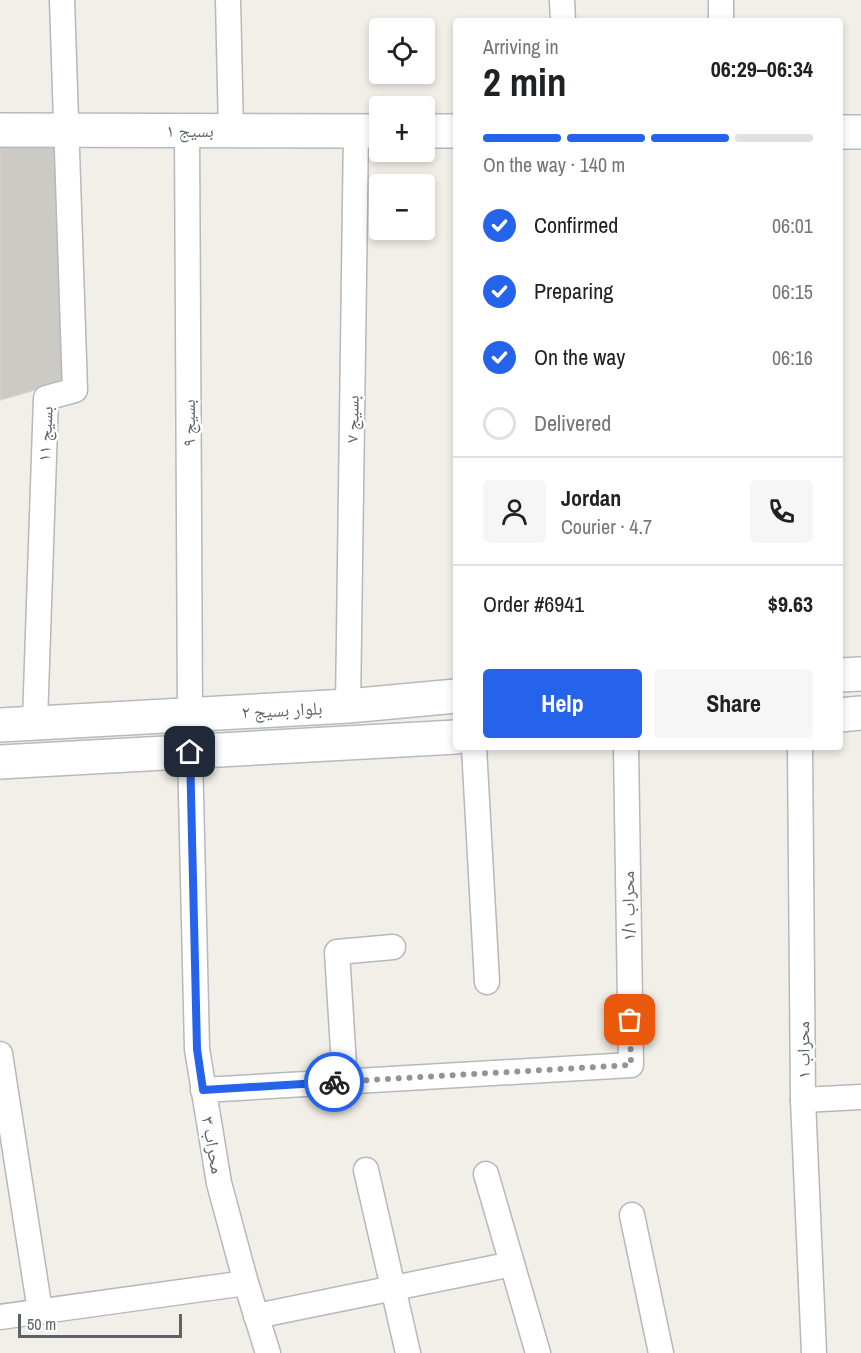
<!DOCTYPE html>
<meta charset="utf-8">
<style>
:root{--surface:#fff;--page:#f6f6f6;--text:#202124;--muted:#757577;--line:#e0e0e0;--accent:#2563eb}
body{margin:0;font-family:"Archivo Narrow","Noto Naskh Arabic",sans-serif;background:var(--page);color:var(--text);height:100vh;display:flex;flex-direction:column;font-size:22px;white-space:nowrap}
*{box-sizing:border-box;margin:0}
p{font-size:20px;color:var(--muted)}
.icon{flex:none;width:33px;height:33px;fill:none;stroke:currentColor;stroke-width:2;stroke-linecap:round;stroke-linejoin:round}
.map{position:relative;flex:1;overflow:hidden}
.panel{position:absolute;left:453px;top:18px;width:390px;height:732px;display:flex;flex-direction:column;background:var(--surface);border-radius:6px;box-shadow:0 3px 9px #0003}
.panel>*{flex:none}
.controls{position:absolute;left:369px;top:18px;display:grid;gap:12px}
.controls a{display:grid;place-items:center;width:66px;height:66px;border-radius:6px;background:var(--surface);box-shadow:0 3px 9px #0003;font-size:30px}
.scale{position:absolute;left:18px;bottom:15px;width:164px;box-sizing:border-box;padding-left:6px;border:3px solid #5f6368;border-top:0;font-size:16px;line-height:21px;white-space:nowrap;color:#5f6368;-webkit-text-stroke:4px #fff;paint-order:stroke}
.pin{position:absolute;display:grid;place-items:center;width:51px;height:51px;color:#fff;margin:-26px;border-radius:12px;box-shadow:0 3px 9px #0006}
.courier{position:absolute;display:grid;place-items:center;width:60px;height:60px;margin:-30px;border:4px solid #2563eb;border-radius:50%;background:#fff;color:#222;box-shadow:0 2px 8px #0007}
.overview em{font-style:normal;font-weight:700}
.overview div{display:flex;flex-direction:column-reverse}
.overview{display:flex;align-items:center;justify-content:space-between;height:102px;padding:0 30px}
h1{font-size:39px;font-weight:700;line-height:45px}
.bar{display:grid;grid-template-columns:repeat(4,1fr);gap:9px 6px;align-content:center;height:72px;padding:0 30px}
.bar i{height:8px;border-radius:4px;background:var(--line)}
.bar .selected{background:var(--accent)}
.bar p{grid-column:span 4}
.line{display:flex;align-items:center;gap:15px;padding:0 30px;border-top:2px solid var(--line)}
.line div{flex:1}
.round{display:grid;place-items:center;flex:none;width:63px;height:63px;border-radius:6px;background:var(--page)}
ol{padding:0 30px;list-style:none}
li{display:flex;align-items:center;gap:18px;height:66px}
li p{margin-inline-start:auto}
li .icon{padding:6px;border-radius:50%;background:var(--accent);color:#fff;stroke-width:4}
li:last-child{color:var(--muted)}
li i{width:33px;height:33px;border:3px solid var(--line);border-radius:50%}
.primary-button{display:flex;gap:12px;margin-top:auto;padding:12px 30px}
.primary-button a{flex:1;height:69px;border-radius:6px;background:var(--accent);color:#fff;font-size:24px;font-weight:700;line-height:69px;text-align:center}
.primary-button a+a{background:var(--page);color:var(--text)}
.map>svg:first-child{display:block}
.building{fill:#cccac5;stroke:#d6d1c6;stroke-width:1.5}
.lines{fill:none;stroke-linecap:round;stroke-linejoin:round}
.street-casing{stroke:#b5b8bc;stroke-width:27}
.secondary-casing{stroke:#b6babf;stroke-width:36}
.street{stroke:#fff;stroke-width:24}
.secondary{stroke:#fff;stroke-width:33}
.done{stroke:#929495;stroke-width:6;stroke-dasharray:0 10.8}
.route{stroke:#2563eb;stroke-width:8}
.labels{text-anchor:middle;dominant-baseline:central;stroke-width:5;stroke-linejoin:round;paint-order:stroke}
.street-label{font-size:18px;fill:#5f6368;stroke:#fff}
</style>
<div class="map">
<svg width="861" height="1353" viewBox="0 0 861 1353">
<rect width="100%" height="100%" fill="#f1efe8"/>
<polygon class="building" points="58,146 66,381 0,400 0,147"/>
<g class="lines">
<g class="street-casing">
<g id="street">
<polyline points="228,0 231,131"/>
<polyline points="562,0 563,21"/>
<polyline points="721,0 721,21"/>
<polyline points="187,131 190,715"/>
<polyline points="348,706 356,131"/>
<polyline points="35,722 46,398 75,390 62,0"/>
<polyline points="474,747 487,982"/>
<polyline points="800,747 803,1100 814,1353"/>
<polyline points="190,752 197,1049 219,1183 246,1283 268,1353"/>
<polyline points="0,1054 40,1311"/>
<polyline points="345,1082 337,952 393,947"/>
<polyline points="203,1090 631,1065 626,747"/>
<polyline points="803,1100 861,1097"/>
<polyline points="366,1170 408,1353"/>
<polyline points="486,1174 538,1353"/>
<polyline points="632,1215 661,1353"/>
<polyline points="256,1316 512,1264"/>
<polyline points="0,1317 246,1283"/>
</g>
</g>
<g class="secondary-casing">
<g id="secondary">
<polyline points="0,130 380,131"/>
<polyline points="424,131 456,131"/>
<polyline points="840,132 861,132"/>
<polyline points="840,675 861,674"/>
<polyline points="840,715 861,713"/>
<polyline points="0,725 348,706 456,696"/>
<polyline points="0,762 456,737"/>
</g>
</g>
<use href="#street" class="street"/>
<use href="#secondary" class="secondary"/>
</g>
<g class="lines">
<polyline class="done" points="334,1082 631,1065 630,1020"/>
<polyline class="route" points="190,752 197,1049 203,1090 334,1082"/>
</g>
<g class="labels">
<g class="street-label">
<text x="190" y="130">بسیج ۱</text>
<text transform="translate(352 419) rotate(-89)">۷ بسیج</text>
<text transform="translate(188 423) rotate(-90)">۹ بسیج</text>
<text transform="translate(45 434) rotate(-87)">۱۱ بسیج</text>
<text transform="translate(282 710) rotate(-3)">بلوار بسیج ۲</text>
<text transform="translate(628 906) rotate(-91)">محراب ۱/۱</text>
<text transform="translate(803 1050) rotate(-91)">محراب ۱</text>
<text transform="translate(213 1145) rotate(80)">محراب ۳</text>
</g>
</g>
</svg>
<div class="controls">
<a><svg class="icon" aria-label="locate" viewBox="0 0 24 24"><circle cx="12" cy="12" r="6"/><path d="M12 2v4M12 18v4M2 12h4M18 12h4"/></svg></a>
<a>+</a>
<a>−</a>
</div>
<div class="scale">50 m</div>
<div class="pin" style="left:630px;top:1020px;background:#ea580c"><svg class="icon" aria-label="bag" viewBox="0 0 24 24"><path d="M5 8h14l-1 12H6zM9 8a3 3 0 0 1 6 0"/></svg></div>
<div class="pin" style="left:190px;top:752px;background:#1f2937"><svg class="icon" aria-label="home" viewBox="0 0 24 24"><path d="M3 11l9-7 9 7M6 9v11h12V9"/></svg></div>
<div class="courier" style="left:334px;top:1082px"><svg class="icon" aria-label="bike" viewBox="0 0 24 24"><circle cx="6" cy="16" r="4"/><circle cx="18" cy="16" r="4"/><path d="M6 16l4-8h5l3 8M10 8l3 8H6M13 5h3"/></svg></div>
<section class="panel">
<div class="overview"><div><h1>2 min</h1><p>Arriving in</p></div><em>06:29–06:34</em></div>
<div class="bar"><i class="selected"></i><i class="selected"></i><i class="selected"></i><i></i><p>On the way · 140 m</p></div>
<ol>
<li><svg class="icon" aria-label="check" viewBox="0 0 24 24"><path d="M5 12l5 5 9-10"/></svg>Confirmed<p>06:01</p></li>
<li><svg class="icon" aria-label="check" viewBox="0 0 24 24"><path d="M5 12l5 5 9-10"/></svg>Preparing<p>06:15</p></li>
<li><svg class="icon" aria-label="check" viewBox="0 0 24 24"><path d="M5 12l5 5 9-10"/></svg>On the way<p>06:16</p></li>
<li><i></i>Delivered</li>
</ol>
<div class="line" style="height:108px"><a class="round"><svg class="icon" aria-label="person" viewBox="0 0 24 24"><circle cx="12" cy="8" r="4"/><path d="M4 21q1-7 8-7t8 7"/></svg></a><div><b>Jordan</b><p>Courier · 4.7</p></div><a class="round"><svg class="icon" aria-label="phone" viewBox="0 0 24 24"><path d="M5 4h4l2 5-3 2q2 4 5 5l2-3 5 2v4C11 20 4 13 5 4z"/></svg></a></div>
<div class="line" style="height:78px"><div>Order #6941</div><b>$9.63</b></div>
<div class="primary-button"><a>Help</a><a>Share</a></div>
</section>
</div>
